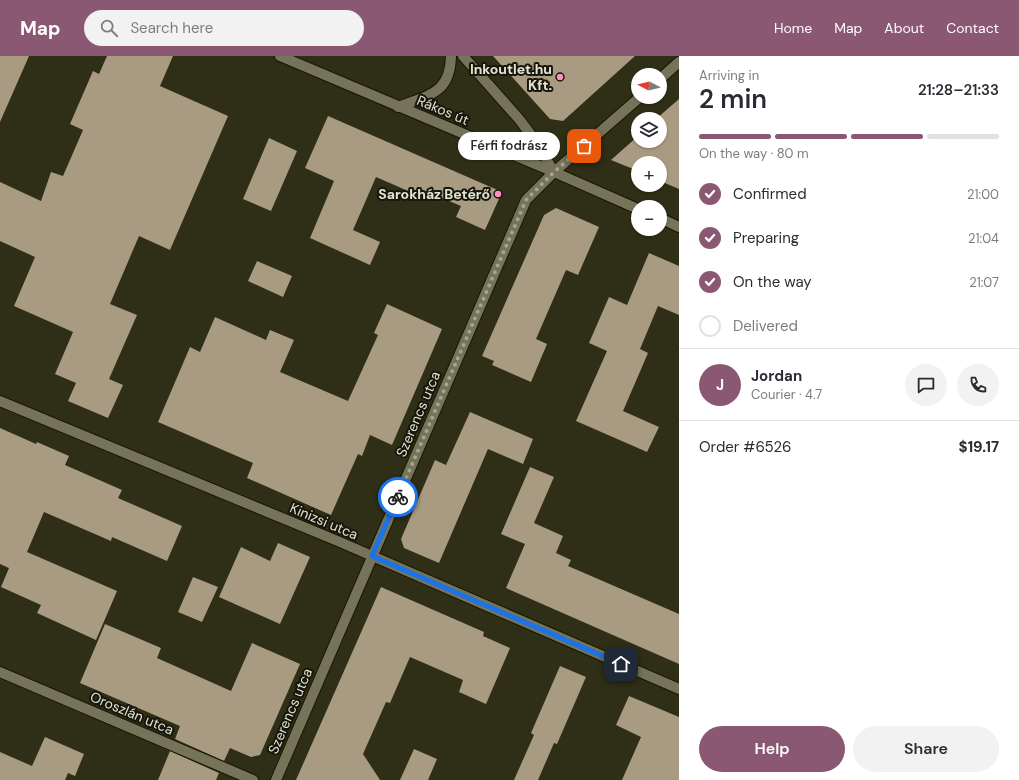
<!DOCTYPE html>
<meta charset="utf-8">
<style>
:root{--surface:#fff;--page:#f2f2f3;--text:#2b2b33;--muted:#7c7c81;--line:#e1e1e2;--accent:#8a5872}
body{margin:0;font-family:"DM Sans",sans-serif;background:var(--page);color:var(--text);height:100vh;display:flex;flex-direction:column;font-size:15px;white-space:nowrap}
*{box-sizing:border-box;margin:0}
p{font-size:13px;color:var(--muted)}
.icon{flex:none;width:22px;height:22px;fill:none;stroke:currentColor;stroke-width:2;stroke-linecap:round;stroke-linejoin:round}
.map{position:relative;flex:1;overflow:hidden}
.details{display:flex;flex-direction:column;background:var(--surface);width:340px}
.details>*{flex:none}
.needle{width:26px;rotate:277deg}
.fabs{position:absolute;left:631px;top:12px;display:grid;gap:8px}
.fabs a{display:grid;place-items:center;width:36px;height:36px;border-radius:50%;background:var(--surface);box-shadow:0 1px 3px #0004;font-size:20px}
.pin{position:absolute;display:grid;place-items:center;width:34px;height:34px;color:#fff;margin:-17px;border-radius:8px;box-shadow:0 2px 6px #0006}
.courier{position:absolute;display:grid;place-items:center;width:40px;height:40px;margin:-20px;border:3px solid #1a73e8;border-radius:50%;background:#fff;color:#222;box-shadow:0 1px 5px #0007}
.bubble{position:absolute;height:28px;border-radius:14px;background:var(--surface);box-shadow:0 1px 3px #0004;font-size:13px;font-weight:600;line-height:28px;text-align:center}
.overview em{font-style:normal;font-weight:600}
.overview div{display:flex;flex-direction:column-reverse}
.overview{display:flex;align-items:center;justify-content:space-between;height:68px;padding:0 20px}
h1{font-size:26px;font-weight:600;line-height:30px}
.bar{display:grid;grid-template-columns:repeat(4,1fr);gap:6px 4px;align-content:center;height:48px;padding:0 20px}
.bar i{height:5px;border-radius:3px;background:var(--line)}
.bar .current{background:var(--accent)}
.bar p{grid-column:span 4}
.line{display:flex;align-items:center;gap:10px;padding:0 20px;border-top:1px solid var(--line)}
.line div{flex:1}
.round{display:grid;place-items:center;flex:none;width:42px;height:42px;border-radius:21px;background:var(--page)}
ol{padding:0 20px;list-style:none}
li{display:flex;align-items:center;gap:12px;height:44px}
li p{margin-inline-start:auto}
li .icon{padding:4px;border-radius:50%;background:var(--accent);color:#fff;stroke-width:4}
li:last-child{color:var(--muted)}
li i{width:22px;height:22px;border:2px solid var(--line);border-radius:50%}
.button{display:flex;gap:8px;margin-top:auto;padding:8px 20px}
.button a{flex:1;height:46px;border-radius:24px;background:var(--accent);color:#fff;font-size:16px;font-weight:600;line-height:46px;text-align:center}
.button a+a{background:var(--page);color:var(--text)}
header{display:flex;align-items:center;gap:24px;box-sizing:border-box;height:56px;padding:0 20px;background:var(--accent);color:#fff}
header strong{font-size:19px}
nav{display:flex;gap:22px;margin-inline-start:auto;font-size:14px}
.search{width:280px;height:36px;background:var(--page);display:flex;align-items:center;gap:10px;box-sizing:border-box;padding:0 14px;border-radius:22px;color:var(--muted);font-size:15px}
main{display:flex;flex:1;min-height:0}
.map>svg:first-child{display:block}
.building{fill:#a89b81}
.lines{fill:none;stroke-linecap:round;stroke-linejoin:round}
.minor-casing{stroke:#181601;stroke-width:12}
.minor{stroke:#75745a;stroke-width:10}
.done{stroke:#a4a492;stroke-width:4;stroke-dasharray:0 7.2}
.route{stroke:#1a73e8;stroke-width:5}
.poi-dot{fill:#fd8ec0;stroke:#16160b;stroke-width:1.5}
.labels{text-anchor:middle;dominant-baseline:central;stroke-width:4;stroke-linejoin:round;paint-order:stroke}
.poi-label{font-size:14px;font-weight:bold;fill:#e3e3d4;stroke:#16160b;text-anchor:end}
.street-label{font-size:14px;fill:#e3e3d4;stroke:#16160b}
</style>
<header>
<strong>Map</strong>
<div class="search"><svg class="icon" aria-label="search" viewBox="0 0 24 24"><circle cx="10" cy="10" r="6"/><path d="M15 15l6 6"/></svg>Search here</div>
<nav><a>Home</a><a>Map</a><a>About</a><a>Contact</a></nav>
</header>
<main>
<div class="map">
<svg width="679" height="724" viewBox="0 0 679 724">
<rect width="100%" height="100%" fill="#2f2e16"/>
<g class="building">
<polygon points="0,0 29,0 0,66"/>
<polygon points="107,0 173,0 160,30 228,60 170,194 139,180 110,248 137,259 109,323 123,329 108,362 68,345 76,327 55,318 73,276 14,250 35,201 0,185 0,126 41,145 51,116 63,120 83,74 70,68 93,15 99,18"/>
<polygon points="493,0 635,0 563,65 550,63"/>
<polygon points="679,43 679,133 660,125 660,107 638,107 638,115 611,104 638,80 638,85 660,85 660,63 656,63"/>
<polygon points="328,60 502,136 485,174 456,161 461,150 418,132 415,138 376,121 353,174 380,186 370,209 310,182 334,125 305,112"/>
<polygon points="269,82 297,95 271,155 243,143"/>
<polygon points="556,152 599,171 578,219 566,214 536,283 547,288 531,326 492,309 494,305 482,300 544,159"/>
<polygon points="649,197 679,210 679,259 658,250 640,293 648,297 623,355 659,371 647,396 576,365 607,295 589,287 609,241 627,249"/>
<polygon points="257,205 292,220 283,241 248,225"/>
<polygon points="387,248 442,273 392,389 370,379 362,400 358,398 331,459 247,422 253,407 158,366 190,291 200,296 215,261 266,284 270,274 294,284 280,316 348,345 378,279 374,277"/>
<polygon points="470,356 533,383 523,408 488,393 439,507 404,492 401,483 435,404 446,409"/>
<polygon points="0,372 36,388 37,386 69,400 65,409 122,434 118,442 182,470 167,505 112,481 111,485 44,456 27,496 117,535 96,584 37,557 41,549 1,531 9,512 0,508"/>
<polygon points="530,411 554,421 534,467 563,480 556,497 571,504 568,510 679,558 679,608 506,532 525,488 501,478"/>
<polygon points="278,487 310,501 280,568 219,541 241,491 270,505"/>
<polygon points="193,521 218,531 202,566 178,556"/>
<polygon points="381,531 484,576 483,580 510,592 486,648 459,636 463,624 410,601 390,647 386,646 363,698 380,724 296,724"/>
<polygon points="105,568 161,592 157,602 231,635 252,587 300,608 260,699 251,701 230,692 224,705 175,683 180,670 80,627"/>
<polygon points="560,610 586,621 557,688 554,687 538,724 514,724 534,679 531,677"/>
<polygon points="629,640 679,661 679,724 622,724 641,681 616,669"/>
<polygon points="45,681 84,698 75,720 68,717 65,724 0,724 0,696 32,710"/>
<polygon points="414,693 437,703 428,724 400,724"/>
<polygon points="170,695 219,717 216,724 158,724"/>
</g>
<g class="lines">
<g class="minor-casing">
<g id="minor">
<polyline points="280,0 554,116 638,153"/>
<polyline points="463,0 519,63 534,83 554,116"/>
<polyline points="660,23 679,6"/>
<path d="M398,51C429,39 450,38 451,0"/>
<polyline points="660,162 679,171"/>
<polyline points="0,345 340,486 679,633"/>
<polyline points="0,616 253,724"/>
<polyline points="276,724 526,144 554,116 640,41"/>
</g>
</g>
<use href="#minor" class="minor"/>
</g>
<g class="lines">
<polyline class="done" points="398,441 526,144 554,116 584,90"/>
<polyline class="route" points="398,441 372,500 621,608"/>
</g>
<g class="poi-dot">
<circle cx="560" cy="21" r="4"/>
<circle cx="498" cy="138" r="4"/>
</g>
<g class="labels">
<g class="poi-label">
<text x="552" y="13">Inkoutlet.hu<tspan x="552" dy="16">Kft.</tspan></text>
<text x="490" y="138">Sarokház Betérő</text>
</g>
<g class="street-label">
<text transform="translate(443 54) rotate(23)">Rákos út</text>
<text transform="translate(418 358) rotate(-67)">Szerencs utca</text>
<text transform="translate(324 465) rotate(23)">Kinizsi utca</text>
<text transform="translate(290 655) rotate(-67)">Szerencs utca</text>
<text transform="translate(132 657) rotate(23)">Oroszlán utca</text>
</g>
</g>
</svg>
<div class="fabs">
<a><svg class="needle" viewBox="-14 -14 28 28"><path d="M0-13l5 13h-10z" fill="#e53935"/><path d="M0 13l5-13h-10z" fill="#7c7c81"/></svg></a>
<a><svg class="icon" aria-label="layers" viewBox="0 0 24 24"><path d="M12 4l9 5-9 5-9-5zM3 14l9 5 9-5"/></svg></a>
<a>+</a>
<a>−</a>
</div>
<div class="pin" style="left:584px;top:90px;background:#ea580c"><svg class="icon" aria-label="bag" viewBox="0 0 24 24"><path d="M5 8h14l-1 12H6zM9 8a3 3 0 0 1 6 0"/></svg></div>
<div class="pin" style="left:621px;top:608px;background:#1f2937"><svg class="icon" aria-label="home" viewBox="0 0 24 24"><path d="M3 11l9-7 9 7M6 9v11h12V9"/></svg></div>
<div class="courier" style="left:398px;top:441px"><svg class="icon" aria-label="bike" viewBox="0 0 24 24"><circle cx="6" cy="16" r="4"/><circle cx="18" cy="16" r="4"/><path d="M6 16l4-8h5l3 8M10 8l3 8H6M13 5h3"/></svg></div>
<div class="bubble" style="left:458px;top:76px;width:102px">Férfi fodrász</div>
</div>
<section class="details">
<div class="overview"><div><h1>2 min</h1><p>Arriving in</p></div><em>21:28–21:33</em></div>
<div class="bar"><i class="current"></i><i class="current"></i><i class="current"></i><i></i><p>On the way · 80 m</p></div>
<ol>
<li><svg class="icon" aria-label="check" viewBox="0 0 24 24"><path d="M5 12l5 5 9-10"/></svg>Confirmed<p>21:00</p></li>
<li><svg class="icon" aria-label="check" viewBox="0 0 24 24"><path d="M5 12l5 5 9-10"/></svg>Preparing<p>21:04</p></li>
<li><svg class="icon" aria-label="check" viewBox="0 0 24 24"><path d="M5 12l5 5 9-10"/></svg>On the way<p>21:07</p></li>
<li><i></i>Delivered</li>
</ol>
<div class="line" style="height:72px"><b class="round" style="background:var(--accent);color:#fff">J</b><div><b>Jordan</b><p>Courier · 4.7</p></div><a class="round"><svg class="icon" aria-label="chat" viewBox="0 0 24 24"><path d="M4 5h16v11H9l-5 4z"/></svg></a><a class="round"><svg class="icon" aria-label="phone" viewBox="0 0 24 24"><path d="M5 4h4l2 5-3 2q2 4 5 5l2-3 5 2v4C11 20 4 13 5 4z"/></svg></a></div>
<div class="line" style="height:52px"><div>Order #6526</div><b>$19.17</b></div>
<div class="button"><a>Help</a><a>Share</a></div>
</section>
</main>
